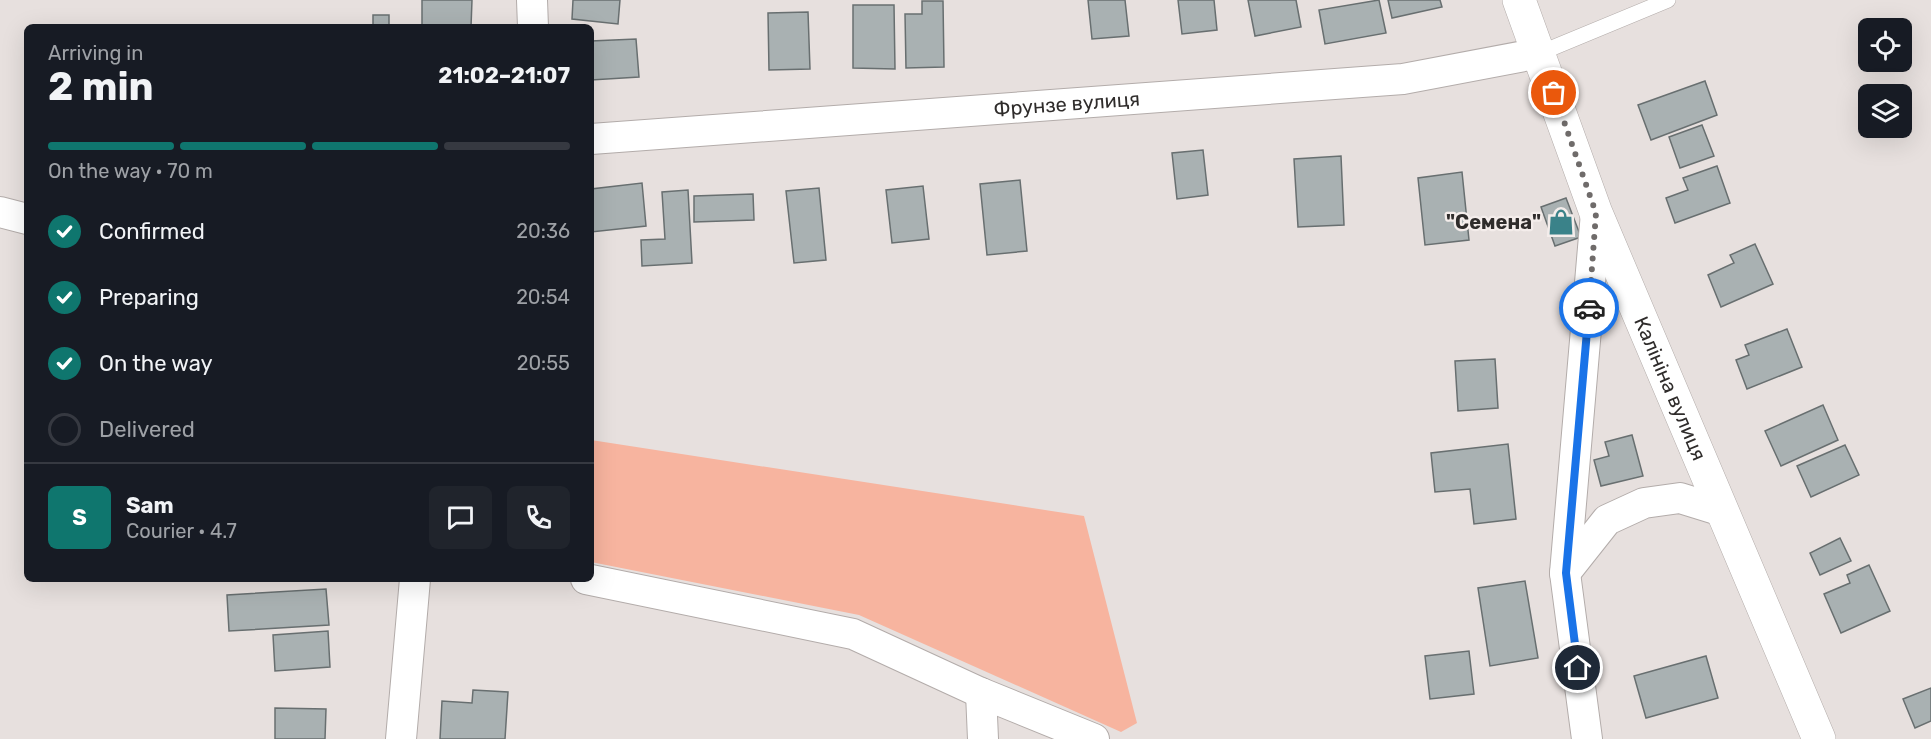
<!DOCTYPE html>
<meta charset="utf-8">
<style>
:root{--surface:#171b24;--page:#20242c;--text:#f1f3f6;--muted:#9ea1a6;--line:#363941;--accent:#0f766e}
body{margin:0;font-family:Rubik,sans-serif;background:var(--page);color:var(--text);height:100vh;display:flex;flex-direction:column;font-size:22px;white-space:nowrap}
*{box-sizing:border-box;margin:0}
p{font-size:20px;color:var(--muted)}
.icon{flex:none;width:33px;height:33px;fill:none;stroke:currentColor;stroke-width:2;stroke-linecap:round;stroke-linejoin:round}
.map{position:relative;flex:1;overflow:hidden}
.panel{position:absolute;left:24px;top:24px;width:570px;height:558px;display:flex;flex-direction:column;background:var(--surface);border-radius:9px;box-shadow:0 6px 24px #0002}
.panel>*{flex:none}
.buttons{position:absolute;left:1858px;top:18px;display:grid;gap:12px}
.buttons a{display:grid;place-items:center;width:54px;height:54px;border-radius:9px;background:var(--surface);box-shadow:0 6px 24px #0002;font-size:30px}
.pin{position:absolute;display:grid;place-items:center;width:51px;height:51px;color:#fff;margin:-26px;border:3px solid #fff;border-radius:50%;box-shadow:0 2px 6px #0007}
.courier{position:absolute;display:grid;place-items:center;width:60px;height:60px;margin:-30px;border:4px solid #1a73e8;border-radius:50%;background:#fff;color:#222;box-shadow:0 2px 8px #0007}
.summary em{font-style:normal;font-weight:700}
.summary div{display:flex;flex-direction:column-reverse}
.summary{display:flex;align-items:center;justify-content:space-between;height:102px;padding:0 24px}
h1{font-size:39px;font-weight:700;line-height:45px}
.bar{display:grid;grid-template-columns:repeat(4,1fr);gap:9px 6px;align-content:center;height:72px;padding:0 24px}
.bar i{height:8px;border-radius:4px;background:var(--line)}
.bar .active{background:var(--accent)}
.bar p{grid-column:span 4}
.line{display:flex;align-items:center;gap:15px;padding:0 24px;border-top:2px solid var(--line)}
.line div{flex:1}
.round{display:grid;place-items:center;flex:none;width:63px;height:63px;border-radius:9px;background:var(--page)}
ol{padding:0 24px;list-style:none}
li{display:flex;align-items:center;gap:18px;height:66px}
li p{margin-inline-start:auto}
li .icon{padding:6px;border-radius:50%;background:var(--accent);color:#fff;stroke-width:4}
li:last-child{color:var(--muted)}
li i{width:33px;height:33px;border:3px solid var(--line);border-radius:50%}
.map>svg:first-child{display:block}
.green{fill:#f7b49f}
.building{fill:#a9b1b2;stroke:#686f70;stroke-width:1.5}
.lines{fill:none;stroke-linecap:round;stroke-linejoin:round}
.lane-casing{stroke:#b3acaa;stroke-width:16}
.street-casing{stroke:#b3acaa;stroke-width:32}
.secondary-casing{stroke:#b3acaa;stroke-width:34}
.lane{stroke:#fff;stroke-width:15}
.street{stroke:#fff;stroke-width:30}
.secondary{stroke:#fff;stroke-width:33}
.done{stroke:#6f6b6a;stroke-width:6;stroke-dasharray:0 10.8}
.route{stroke:#1a73e8;stroke-width:8}
.labels{text-anchor:middle;dominant-baseline:central;stroke-width:4.5;stroke-linejoin:round;paint-order:stroke}
.street-label{font-size:20px;fill:#2f2c2b;stroke:#f4edeb}
.poi-label{font-size:20px;font-weight:bold;fill:#2f2c2b;stroke:#f4edeb;text-anchor:end}
</style>
<div class="map">
<svg width="1931" height="739" viewBox="0 0 1931 739">
<rect width="100%" height="100%" fill="#e7e0de"/>
<polygon class="green" points="591,440 1084,516 1137,723 1121,732 859,615 591,562"/>
<g class="building">
<polygon points="422,0 472,0 471,27 422,27"/>
<polygon points="573,0 620,0 618,24 572,19"/>
<polygon points="1088,0 1125,0 1129,36 1092,39"/>
<polygon points="1178,0 1214,0 1217,30 1182,34"/>
<polygon points="1248,0 1296,0 1301,27 1255,36"/>
<polygon points="1379,0 1386,33 1325,44 1319,10"/>
<polygon points="1388,0 1440,0 1442,7 1392,18"/>
<polygon points="922,1 943,1 944,67 906,68 905,14 922,14"/>
<polygon points="853,5 894,5 895,69 853,68"/>
<polygon points="808,12 810,69 769,70 768,13"/>
<rect x="373" y="15" width="16" height="12"/>
<polygon points="636,39 639,77 591,80 591,41"/>
<polygon points="1705,81 1717,115 1651,140 1638,105"/>
<polygon points="1702,125 1714,156 1680,168 1669,137"/>
<polygon points="1203,150 1208,195 1177,199 1172,153"/>
<polygon points="1341,156 1344,225 1298,227 1294,159"/>
<polygon points="1717,166 1730,203 1675,223 1666,198 1688,190 1683,178"/>
<polygon points="1462,172 1469,240 1425,245 1418,178"/>
<polygon points="1020,180 1027,251 987,255 980,184"/>
<polygon points="642,183 646,226 591,232 591,189"/>
<polygon points="923,186 929,239 892,243 886,190"/>
<polygon points="819,188 826,260 794,263 786,191"/>
<polygon points="688,190 692,263 642,266 641,240 665,239 662,192"/>
<polygon points="753,194 754,220 694,222 694,196"/>
<polygon points="1566,198 1581,237 1555,246 1541,207"/>
<polygon points="1755,244 1773,284 1721,307 1708,275 1734,263 1730,255"/>
<polygon points="1787,329 1802,367 1747,389 1736,360 1749,355 1745,345"/>
<polygon points="1495,359 1498,408 1458,411 1455,361"/>
<polygon points="1823,405 1838,440 1781,466 1765,431"/>
<polygon points="1632,435 1643,476 1601,486 1594,460 1609,456 1605,442"/>
<polygon points="1508,444 1516,519 1474,524 1470,489 1435,492 1431,453"/>
<polygon points="1845,445 1859,475 1811,497 1797,466"/>
<polygon points="1840,538 1851,561 1820,575 1810,553"/>
<polygon points="1869,565 1890,611 1841,633 1824,594 1850,583 1847,575"/>
<polygon points="1525,581 1538,658 1490,666 1478,588"/>
<polygon points="326,589 329,625 229,631 227,595"/>
<polygon points="328,631 330,667 275,671 273,635"/>
<polygon points="1469,651 1474,694 1430,699 1425,656"/>
<polygon points="1706,656 1718,698 1646,718 1634,676"/>
<polygon points="1931,688 1931,721 1915,728 1903,699"/>
<polygon points="473,690 508,692 505,739 440,739 442,701 472,703"/>
<polygon points="275,708 326,709 325,739 275,739"/>
</g>
<g class="lines">
<g class="lane-casing">
<polyline id="lane" points="1540,53 1668,0"/>
</g>
<g class="street-casing">
<g id="street">
<polyline points="532,0 533,27"/>
<path id="s1" d="M591,139L1403,79L1540,53"/>
<polyline points="0,212 27,219"/>
<polyline points="1565,573 1607,520 1644,503 1680,498 1722,511"/>
<polyline points="586,579 853,634 981,693 1094,739"/>
<polyline points="981,693 983,739"/>
<polyline points="401,739 415,579"/>
<polyline points="1587,739 1565,573 1596,213"/>
</g>
</g>
<g class="secondary-casing">
<g id="secondary">
<path id="s2" d="M1519,0L1596,213L1819,739"/>
</g>
</g>
<use href="#lane" class="lane"/>
<use href="#street" class="street"/>
<use href="#secondary" class="secondary"/>
</g>
<g class="lines">
<polyline class="done" points="1554,93 1596,213 1589,308"/>
<polyline class="route" points="1578,668 1566,573 1589,308"/>
</g>
<defs>
<g id="shop-bare" transform="scale(2.07)"><path d="M-5-2.5h2.3a2.7 3.5 0 0 1 5.4 0H5L5.5 6h-11ZM-1.5-2.5h3a1.5 2.3 0 0 0-3 0Z" fill="#3a8289" stroke="#f4edeb" stroke-width="2.5" paint-order="stroke"/></g>
</defs>
<g fill-rule="evenodd">
<use href="#shop-bare" x="1561" y="222"/>
</g>
<g class="labels">
<g class="street-label">
<text stroke="none"><textPath href="#s1" startOffset="477">Фрунзе вулиця</textPath></text>
<text stroke="none"><textPath href="#s2" startOffset="417">Калініна вулиця</textPath></text>
</g>
<g class="poi-label">
<text x="1541" y="222">"Семена"</text>
</g>
</g>
</svg>
<div class="buttons">
<a><svg class="icon" aria-label="locate" viewBox="0 0 24 24"><circle cx="12" cy="12" r="6"/><path d="M12 2v4M12 18v4M2 12h4M18 12h4"/></svg></a>
<a><svg class="icon" aria-label="layers" viewBox="0 0 24 24"><path d="M12 4l9 5-9 5-9-5zM3 14l9 5 9-5"/></svg></a>
</div>
<div class="pin" style="left:1554px;top:93px;background:#ea580c"><svg class="icon" aria-label="bag" viewBox="0 0 24 24"><path d="M5 8h14l-1 12H6zM9 8a3 3 0 0 1 6 0"/></svg></div>
<div class="pin" style="left:1578px;top:668px;background:#1f2937"><svg class="icon" aria-label="home" viewBox="0 0 24 24"><path d="M3 11l9-7 9 7M6 9v11h12V9"/></svg></div>
<div class="courier" style="left:1589px;top:308px"><svg class="icon" aria-label="car" viewBox="0 0 24 24"><path d="M5 17H2v-5l4-1 3-4h7l3 4 3 1v5h-3M9 17h6M6 11h13"/><circle cx="7" cy="17" r="2"/><circle cx="17" cy="17" r="2"/></svg></div>
<section class="panel">
<div class="summary"><div><h1>2 min</h1><p>Arriving in</p></div><em>21:02–21:07</em></div>
<div class="bar"><i class="active"></i><i class="active"></i><i class="active"></i><i></i><p>On the way · 70 m</p></div>
<ol>
<li><svg class="icon" aria-label="check" viewBox="0 0 24 24"><path d="M5 12l5 5 9-10"/></svg>Confirmed<p>20:36</p></li>
<li><svg class="icon" aria-label="check" viewBox="0 0 24 24"><path d="M5 12l5 5 9-10"/></svg>Preparing<p>20:54</p></li>
<li><svg class="icon" aria-label="check" viewBox="0 0 24 24"><path d="M5 12l5 5 9-10"/></svg>On the way<p>20:55</p></li>
<li><i></i>Delivered</li>
</ol>
<div class="line" style="height:108px"><b class="round" style="background:var(--accent);color:#fff">S</b><div><b>Sam</b><p>Courier · 4.7</p></div><a class="round"><svg class="icon" aria-label="chat" viewBox="0 0 24 24"><path d="M4 5h16v11H9l-5 4z"/></svg></a><a class="round"><svg class="icon" aria-label="phone" viewBox="0 0 24 24"><path d="M5 4h4l2 5-3 2q2 4 5 5l2-3 5 2v4C11 20 4 13 5 4z"/></svg></a></div>
</section>
</div>
